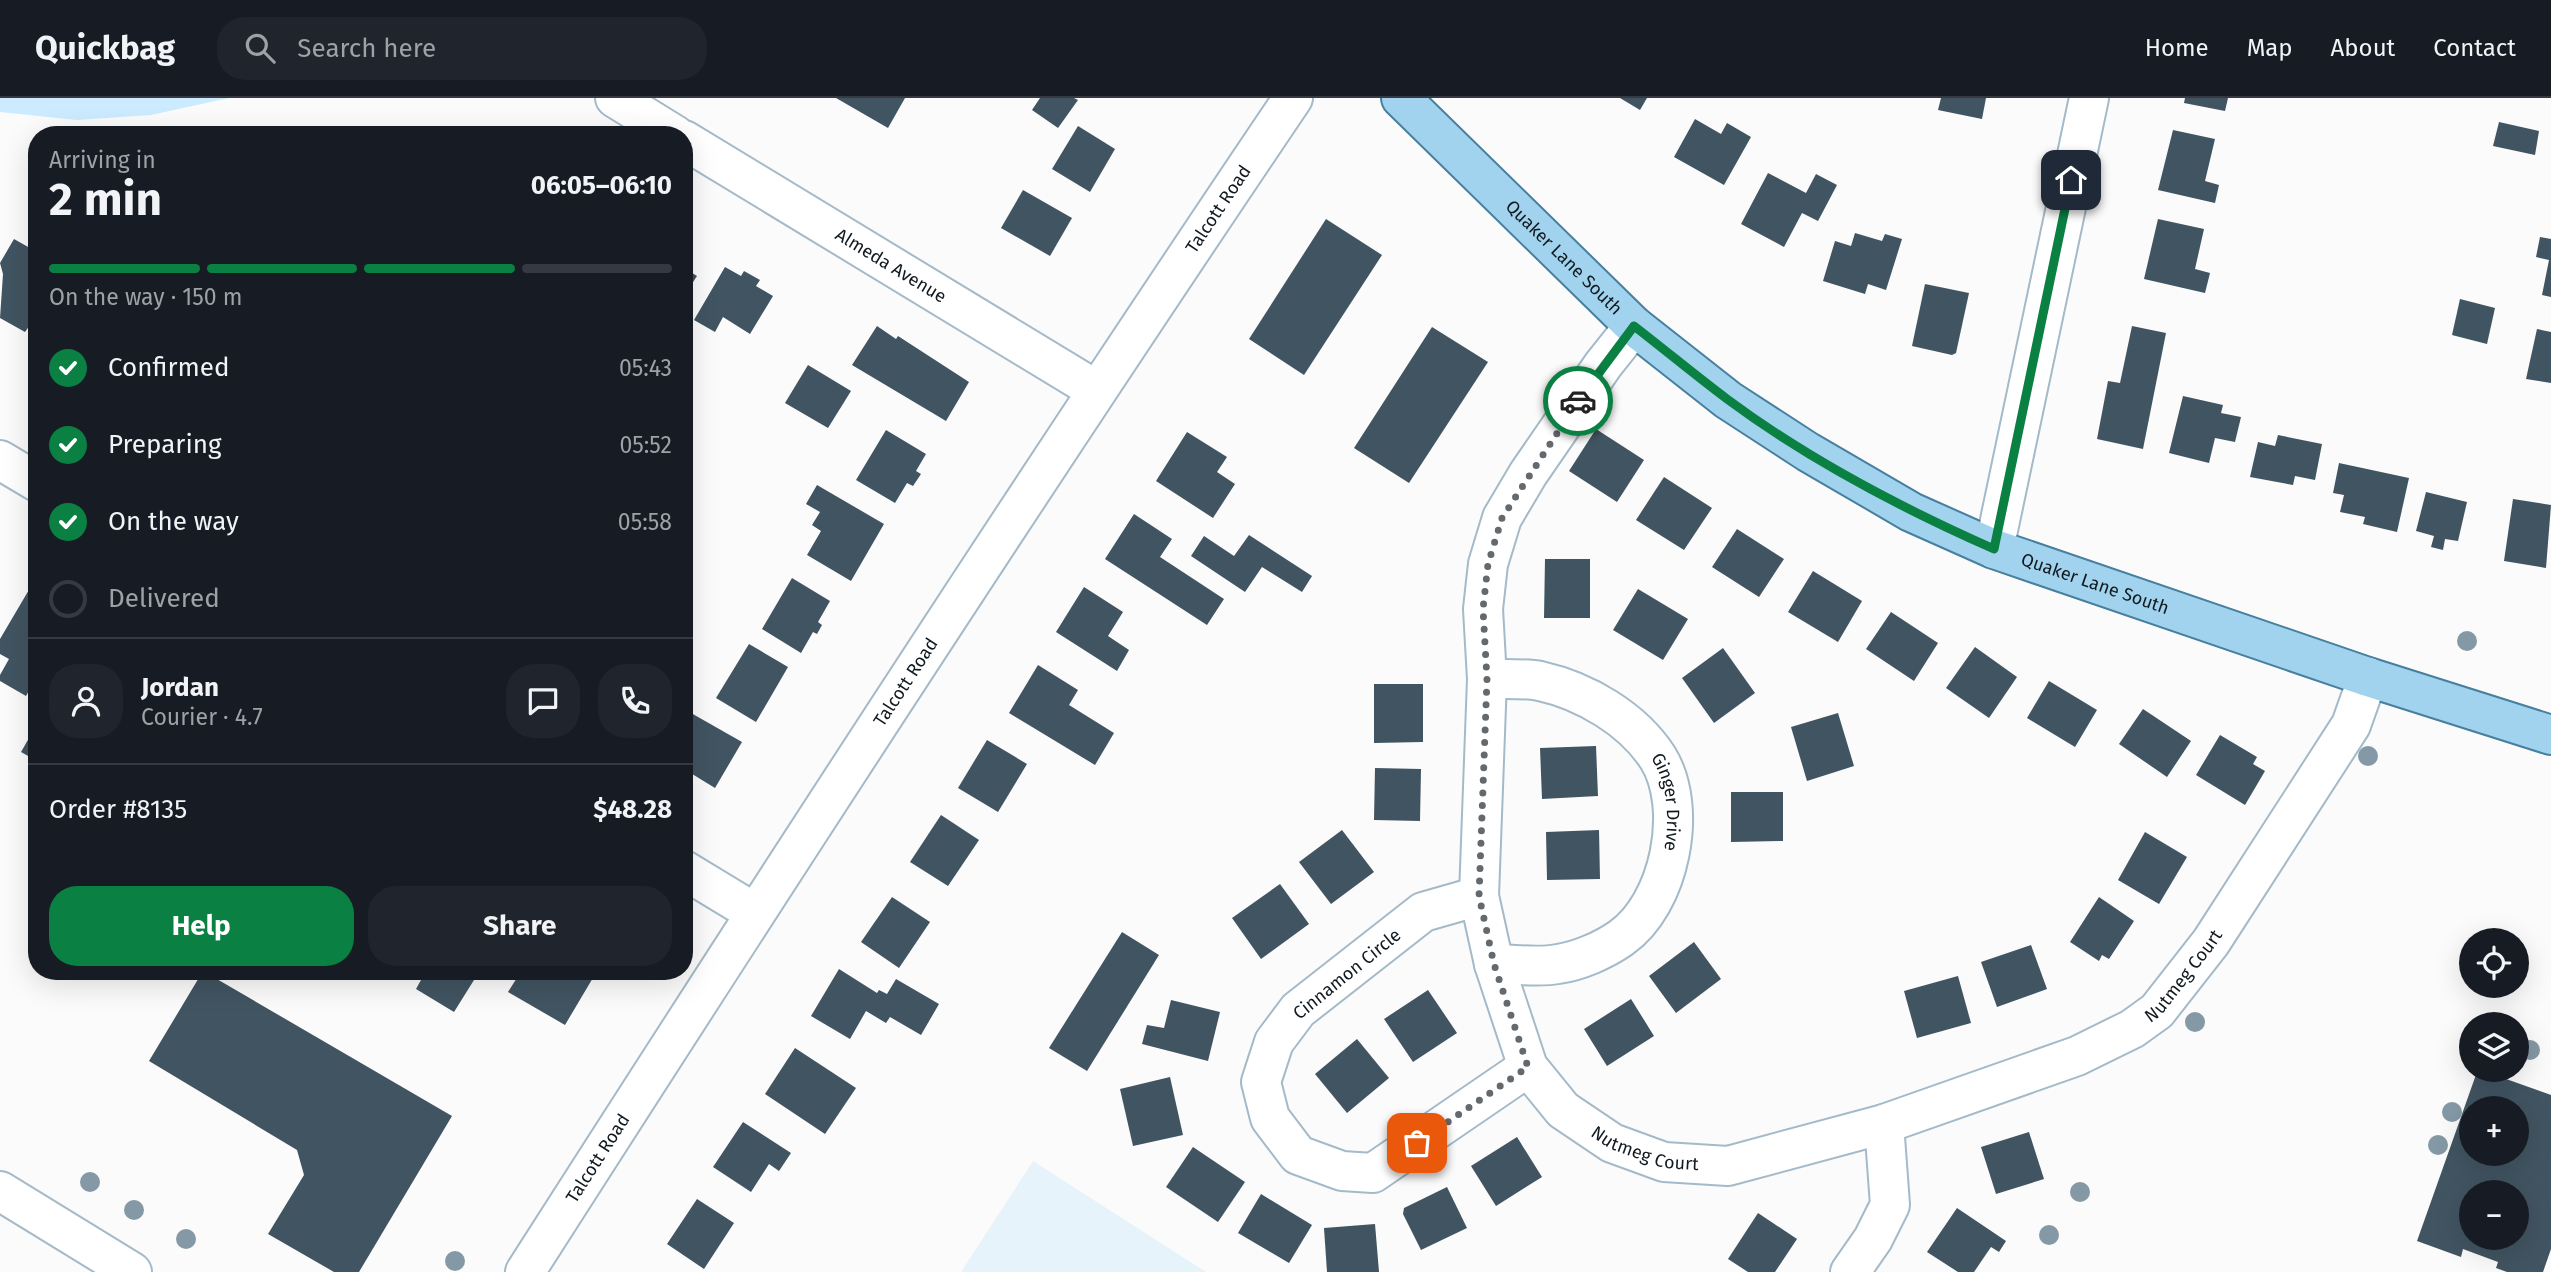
<!DOCTYPE html>
<meta charset="utf-8">
<style>
:root{--surface:#171b24;--page:#20242c;--text:#f1f3f6;--muted:#9ea1a6;--line:#363941;--accent:#0b8043}
body{margin:0;font-family:"Fira Sans",sans-serif;background:var(--page);color:var(--text);height:100vh;display:flex;flex-direction:column;font-size:26px;white-space:nowrap}
*{box-sizing:border-box;margin:0}
p{font-size:23px;color:var(--muted)}
.icon{flex:none;width:38px;height:38px;fill:none;stroke:currentColor;stroke-width:2;stroke-linecap:round;stroke-linejoin:round}
.map{position:relative;flex:1;overflow:hidden}
.panel{position:absolute;left:28px;top:28px;width:665px;height:854px;display:flex;flex-direction:column;background:var(--surface);border-radius:28px;box-shadow:0 7px 28px #0002}
.panel>*{flex:none}
.controls{position:absolute;left:2459px;top:830px;display:grid;gap:14px}
.controls a{display:grid;place-items:center;width:70px;height:70px;border-radius:50%;background:var(--surface);box-shadow:0 7px 28px #0002;font-size:35px}
.pin{position:absolute;display:grid;place-items:center;width:60px;height:60px;color:#fff;margin:-30px;border-radius:14px;box-shadow:0 4px 10px #0006}
.courier{position:absolute;display:grid;place-items:center;width:70px;height:70px;margin:-35px;border:5px solid #0b8043;border-radius:50%;background:#fff;color:#222;box-shadow:0 2px 9px #0007}
.headline em{font-style:normal;font-weight:700}
.headline div{display:flex;flex-direction:column-reverse}
.headline{display:flex;align-items:center;justify-content:space-between;height:119px;padding:0 21px}
h1{font-size:46px;font-weight:700;line-height:52px}
.bar{display:grid;grid-template-columns:repeat(4,1fr);gap:10px 7px;align-content:center;height:84px;padding:0 21px}
.bar i{height:9px;border-radius:5px;background:var(--line)}
.bar .selected{background:var(--accent)}
.bar p{grid-column:span 4}
.line{display:flex;align-items:center;gap:18px;padding:0 21px;border-top:2px solid var(--line)}
.line div{flex:1}
.round{display:grid;place-items:center;flex:none;width:74px;height:74px;border-radius:28px;background:var(--page)}
ol{padding:0 21px;list-style:none}
li{display:flex;align-items:center;gap:21px;height:77px}
li p{margin-inline-start:auto}
li .icon{padding:7px;border-radius:50%;background:var(--accent);color:#fff;stroke-width:4}
li:last-child{color:var(--muted)}
li i{width:38px;height:38px;border:4px solid var(--line);border-radius:50%}
.action{display:flex;gap:14px;margin-top:auto;padding:14px 21px}
.action a{flex:1;height:80px;border-radius:28px;background:var(--accent);color:#fff;font-size:28px;font-weight:700;line-height:80px;text-align:center}
.action a+a{background:var(--page);color:var(--text)}
header{display:flex;align-items:center;gap:42px;box-sizing:border-box;height:98px;padding:0 35px;background:var(--surface);border-bottom:2px solid var(--line)}
header strong{font-size:33px}
nav{display:flex;gap:38px;margin-inline-start:auto;font-size:24px}
.search{width:490px;height:63px;background:var(--page);display:flex;align-items:center;gap:18px;box-sizing:border-box;padding:0 24px;border-radius:28px;color:var(--muted);font-size:26px}
.map>svg:first-child{display:block}
.built{fill:#e7f3fb}
.green{fill:#cdebfe}
.building{fill:#415461;fill-rule:evenodd}
.lines{fill:none;stroke-linecap:round;stroke-linejoin:round}
.minor-casing{stroke:#a4bac8;stroke-width:42}
.major-casing{stroke:#477f9e;stroke-width:42}
.minor{stroke:#fff;stroke-width:38}
.major{stroke:#a2d3ee;stroke-width:38}
.tree{fill:#8499a5}
.done{stroke:#63696c;stroke-width:7;stroke-dasharray:0 12.6}
.route{stroke:#0b8043;stroke-width:9}
.labels{text-anchor:middle;dominant-baseline:central;stroke-width:7;stroke-linejoin:round;paint-order:stroke}
.street-label{font-size:18px;fill:#111a1f;stroke:#fff}
</style>
<header>
<strong>Quickbag</strong>
<div class="search"><svg class="icon" aria-label="search" viewBox="0 0 24 24"><circle cx="10" cy="10" r="6"/><path d="M15 15l6 6"/></svg>Search here</div>
<nav><a>Home</a><a>Map</a><a>About</a><a>Contact</a></nav>
</header>
<div class="map">
<svg width="2551" height="1174" viewBox="0 0 2551 1174">
<rect width="100%" height="100%" fill="#fbfbfb"/>
<polygon class="built" points="1033,1063 1206,1174 961,1174"/>
<polygon class="green" points="0,0 229,0 151,17 77,22 0,14"/>
<g class="building">
<polygon points="836,0 905,0 888,30"/>
<polygon points="1040,0 1074,0 1078,2 1058,30 1032,12"/>
<polygon points="1620,0 1647,0 1640,12"/>
<polygon points="1941,0 1986,0 1982,21 1938,12"/>
<polygon points="2185,0 2228,0 2225,13 2184,5"/>
<polygon points="1695,21 1721,36 1727,25 1751,39 1724,87 1674,59"/>
<polygon points="2499,24 2539,33 2535,57 2493,48"/>
<polygon points="1078,28 1115,51 1090,94 1052,71"/>
<polygon points="2173,32 2215,41 2205,83 2219,87 2215,105 2158,92"/>
<polygon points="1768,75 1806,95 1816,76 1837,87 1818,123 1802,115 1784,149 1741,126"/>
<polygon points="1023,92 1072,120 1050,158 1001,130"/>
<polygon points="1326,121 1382,157 1304,277 1249,241"/>
<polygon points="2158,121 2204,131 2195,171 2210,175 2205,195 2144,181"/>
<polygon points="1855,135 1882,143 1885,136 1902,141 1886,192 1868,186 1865,196 1823,183 1835,143 1851,148"/>
<polygon points="2540,139 2551,141 2551,199 2542,197 2549,162 2536,159"/>
<polygon points="14,141 37,154 37,217 25,234 0,220 3,176 0,165"/>
<polygon points="725,169 741,178 744,173 760,182 756,188 773,198 750,236 723,219 715,234 694,222"/>
<polygon points="684,170 697,178 684,198"/>
<polygon points="1925,186 1969,195 1956,255 1952,257 1912,248"/>
<polygon points="2460,201 2495,210 2487,246 2452,237"/>
<polygon points="877,228 896,241 898,238 969,284 946,323 852,267"/>
<polygon points="2132,228 2166,235 2143,351 2097,341 2108,283 2120,285"/>
<polygon points="1432,229 1488,264 1409,385 1354,350"/>
<polygon points="2537,231 2551,234 2551,285 2526,281"/>
<polygon points="808,267 851,293 828,330 785,305"/>
<polygon points="2183,298 2223,307 2221,315 2241,319 2235,344 2215,340 2209,365 2169,355"/>
<polygon points="1596,331 1644,362 1617,404 1569,373"/>
<polygon points="886,332 926,356 916,373 921,376 913,388 907,385 895,405 856,382"/>
<polygon points="1187,334 1227,359 1217,374 1235,386 1213,420 1156,383"/>
<polygon points="2278,337 2322,346 2315,382 2295,378 2293,387 2250,379 2258,344 2275,348"/>
<polygon points="2339,365 2409,380 2397,434 2363,426 2365,419 2340,414 2344,397 2333,395"/>
<polygon points="1664,379 1712,410 1684,452 1636,422"/>
<polygon points="817,387 884,426 851,483 807,457 821,433 812,427 820,414 806,406"/>
<polygon points="2426,394 2467,404 2458,443 2445,441 2443,452 2431,449 2434,438 2416,433"/>
<polygon points="2513,401 2551,407 2546,470 2504,463"/>
<polygon points="1134,416 1172,441 1160,459 1224,501 1207,527 1105,461"/>
<polygon points="1737,431 1784,461 1759,499 1712,469"/>
<polygon points="1249,437 1312,478 1302,494 1262,469 1245,494 1191,458 1204,438 1234,458"/>
<polygon points="1545,461 1590,461 1590,520 1544,520"/>
<polygon points="1813,473 1862,503 1838,544 1788,514"/>
<polygon points="792,480 830,503 818,524 822,527 817,536 813,534 801,555 762,531"/>
<polygon points="33,485 37,487 37,579 26,598 0,583 0,577 9,561 0,556 0,541"/>
<polygon points="1084,489 1123,514 1108,538 1129,552 1117,573 1056,534"/>
<polygon points="1638,491 1688,521 1663,562 1613,532"/>
<polygon points="1891,514 1938,545 1914,583 1866,551"/>
<polygon points="749,546 788,569 756,624 716,600"/>
<polygon points="1975,549 2017,579 1989,620 1946,590"/>
<polygon points="1723,550 1755,595 1714,625 1682,580"/>
<polygon points="1038,567 1078,592 1069,607 1114,635 1095,667 1009,615"/>
<polygon points="2049,583 2097,612 2075,649 2027,620"/>
<polygon points="1374,586 1423,586 1423,644 1374,645"/>
<polygon points="684,611 742,644 715,690 684,671"/>
<polygon points="2143,611 2191,643 2167,679 2119,646"/>
<polygon points="1838,615 1854,668 1807,683 1791,629"/>
<polygon points="37,626 37,663 21,654"/>
<polygon points="2220,637 2257,659 2253,666 2265,673 2245,707 2196,677"/>
<polygon points="987,642 1027,666 998,714 958,690"/>
<polygon points="1596,648 1598,698 1542,701 1540,650"/>
<polygon points="1375,670 1421,671 1420,723 1374,722"/>
<polygon points="1731,694 1783,694 1783,743 1731,744"/>
<polygon points="941,717 979,742 948,788 910,764"/>
<polygon points="1342,732 1374,774 1331,806 1299,764"/>
<polygon points="1599,732 1600,781 1547,782 1546,734"/>
<polygon points="2145,734 2187,759 2159,806 2118,782"/>
<polygon points="1280,786 1309,826 1261,861 1232,820"/>
<polygon points="892,799 930,824 899,870 861,844"/>
<polygon points="2099,799 2134,823 2109,861 2102,857 2099,863 2070,844"/>
<polygon points="1122,834 1159,857 1087,973 1049,950"/>
<polygon points="1694,844 1721,881 1676,915 1649,878"/>
<polygon points="2031,847 2047,891 1997,909 1981,864"/>
<polygon points="839,871 877,895 879,892 887,896 896,881 939,906 921,937 890,919 886,925 866,913 850,941 811,918"/>
<polygon points="203,873 452,1018 359,1174 334,1174 268,1136 304,1077 297,1052 149,963"/>
<polygon points="426,873 477,873 479,874 454,914 416,891"/>
<polygon points="537,873 597,873 565,927 508,894 520,875 532,882"/>
<polygon points="1958,878 1971,925 1917,940 1904,893"/>
<polygon points="1428,892 1457,935 1413,964 1384,921"/>
<polygon points="1631,901 1654,938 1607,968 1584,931"/>
<polygon points="1171,902 1220,914 1208,963 1142,946 1147,927 1164,930"/>
<polygon points="1357,941 1389,980 1347,1015 1315,976"/>
<polygon points="795,950 856,990 825,1036 765,996"/>
<path d="M2478,971L2551,997V1151L2543,1174H2507L2496,1170L2498,1164L2463,1151L2461,1159L2417,1143ZM2471,1010H2516V1055H2471ZM2471,1094H2516V1139H2471Z"/>
<polygon points="1170,979 1183,1037 1133,1048 1120,991"/>
<polygon points="743,1024 791,1055 779,1073 769,1066 751,1094 713,1069"/>
<polygon points="2029,1034 2044,1081 1996,1096 1981,1049"/>
<polygon points="1517,1039 1542,1079 1496,1108 1471,1068"/>
<polygon points="1193,1049 1245,1084 1218,1124 1166,1089"/>
<polygon points="1447,1089 1467,1130 1421,1152 1403,1116 1404,1110"/>
<polygon points="1261,1096 1312,1127 1289,1165 1238,1135"/>
<polygon points="697,1101 734,1125 704,1171 667,1146"/>
<polygon points="1957,1110 2006,1143 1999,1154 1991,1149 1974,1174 1958,1174 1927,1154"/>
<polygon points="1758,1115 1797,1141 1775,1174 1748,1174 1728,1161"/>
<polygon points="1375,1126 1379,1174 1327,1174 1324,1130"/>
</g>
<g class="lines">
<g class="minor-casing">
<g id="minor">
<polyline points="615,0 675,37"/>
<path id="s1" d="M684,42L1096,292"/>
<path id="s2" d="M1634,228L1603,267L1528,376L1502,420L1488,466L1483,511L1487,581L1479,798L1494,866L1528,969L1563,1012L1612,1045L1664,1064L1728,1068L1884,1026L2077,958L2132,931L2157,913L2211,844L2351,627L2368,579"/>
<polyline points="0,362 37,384"/>
<polyline points="1994,451 2089,0"/>
<path id="s3" d="M1487,581C1504,581 1524,580 1540,583C1585,593 1633,621 1658,660C1689,710 1670,806 1621,840C1604,852 1579,863 1558,866C1538,870 1514,866 1494,866"/>
<polyline points="684,772 755,815"/>
<polyline points="1479,798 1423,814 1298,912 1274,944 1261,984 1270,1020 1298,1057 1342,1073 1373,1075 1528,969"/>
<polyline points="0,1093 132,1174"/>
<path id="s4" d="M525,1174C777,780 1031,388 1293,0"/>
<polyline points="1850,1174 1873,1141 1890,1107 1884,1026"/>
</g>
</g>
<g class="major-casing">
<g id="major">
<path id="s5" d="M1401,0L1634,228L1728,302L1808,354L1911,414L1994,451L2368,579L2551,637"/>
</g>
</g>
<use href="#minor" class="minor"/>
<use href="#major" class="major"/>
</g>
<g class="tree">
<circle cx="2467" cy="543" r="10"/>
<circle cx="2368" cy="658" r="10"/>
<circle cx="2195" cy="924" r="10"/>
<circle cx="2530" cy="952" r="10"/>
<circle cx="2452" cy="1014" r="10"/>
<circle cx="2438" cy="1047" r="10"/>
<circle cx="90" cy="1084" r="10"/>
<circle cx="2080" cy="1094" r="10"/>
<circle cx="134" cy="1112" r="10"/>
<circle cx="2049" cy="1137" r="10"/>
<circle cx="186" cy="1141" r="10"/>
<circle cx="455" cy="1163" r="10"/>
</g>
<g class="lines">
<polyline class="done" points="1417,1045 1528,969 1494,866 1479,798 1487,581 1483,511 1488,466 1502,420 1578,303"/>
<path class="route" d="M1578,303L1634,228C1665,252 1695,277 1727,301C1809,362 1901,410 1994,451L2071,82"/>
</g>
<g class="labels">
<g class="street-label">
<text stroke="none"><textPath href="#s4" startOffset="1269">Talcott Road</textPath></text>
<text stroke="none"><textPath href="#s5" startOffset="228">Quaker Lane South</textPath></text>
<text stroke="none"><textPath href="#s1" startOffset="242">Almeda Avenue</textPath></text>
<text stroke="none"><textPath href="#s5" startOffset="858">Quaker Lane South</textPath></text>
<text stroke="none"><textPath href="#s4" startOffset="702">Talcott Road</textPath></text>
<text stroke="none"><textPath href="#s3" startOffset="243">Ginger Drive</textPath></text>
<text transform="translate(1347 876) rotate(-39)">Cinnamon Circle</text>
<text stroke="none"><textPath href="#s2" startOffset="1528">Nutmeg Court</textPath></text>
<text stroke="none"><textPath href="#s2" startOffset="940">Nutmeg Court</textPath></text>
<text stroke="none"><textPath href="#s4" startOffset="135">Talcott Road</textPath></text>
</g>
</g>
</svg>
<div class="controls">
<a><svg class="icon" aria-label="locate" viewBox="0 0 24 24"><circle cx="12" cy="12" r="6"/><path d="M12 2v4M12 18v4M2 12h4M18 12h4"/></svg></a>
<a><svg class="icon" aria-label="layers" viewBox="0 0 24 24"><path d="M12 4l9 5-9 5-9-5zM3 14l9 5 9-5"/></svg></a>
<a>+</a>
<a>−</a>
</div>
<div class="pin" style="left:1417px;top:1045px;background:#ea580c"><svg class="icon" aria-label="bag" viewBox="0 0 24 24"><path d="M5 8h14l-1 12H6zM9 8a3 3 0 0 1 6 0"/></svg></div>
<div class="pin" style="left:2071px;top:82px;background:#1f2937"><svg class="icon" aria-label="home" viewBox="0 0 24 24"><path d="M3 11l9-7 9 7M6 9v11h12V9"/></svg></div>
<div class="courier" style="left:1578px;top:303px"><svg class="icon" aria-label="car" viewBox="0 0 24 24"><path d="M5 17H2v-5l4-1 3-4h7l3 4 3 1v5h-3M9 17h6M6 11h13"/><circle cx="7" cy="17" r="2"/><circle cx="17" cy="17" r="2"/></svg></div>
<section class="panel">
<div class="headline"><div><h1>2 min</h1><p>Arriving in</p></div><em>06:05–06:10</em></div>
<div class="bar"><i class="selected"></i><i class="selected"></i><i class="selected"></i><i></i><p>On the way · 150 m</p></div>
<ol>
<li><svg class="icon" aria-label="check" viewBox="0 0 24 24"><path d="M5 12l5 5 9-10"/></svg>Confirmed<p>05:43</p></li>
<li><svg class="icon" aria-label="check" viewBox="0 0 24 24"><path d="M5 12l5 5 9-10"/></svg>Preparing<p>05:52</p></li>
<li><svg class="icon" aria-label="check" viewBox="0 0 24 24"><path d="M5 12l5 5 9-10"/></svg>On the way<p>05:58</p></li>
<li><i></i>Delivered</li>
</ol>
<div class="line" style="height:126px"><a class="round"><svg class="icon" aria-label="person" viewBox="0 0 24 24"><circle cx="12" cy="8" r="4"/><path d="M4 21q1-7 8-7t8 7"/></svg></a><div><b>Jordan</b><p>Courier · 4.7</p></div><a class="round"><svg class="icon" aria-label="chat" viewBox="0 0 24 24"><path d="M4 5h16v11H9l-5 4z"/></svg></a><a class="round"><svg class="icon" aria-label="phone" viewBox="0 0 24 24"><path d="M5 4h4l2 5-3 2q2 4 5 5l2-3 5 2v4C11 20 4 13 5 4z"/></svg></a></div>
<div class="line" style="height:91px"><div>Order #8135</div><b>$48.28</b></div>
<div class="action"><a>Help</a><a>Share</a></div>
</section>
</div>
